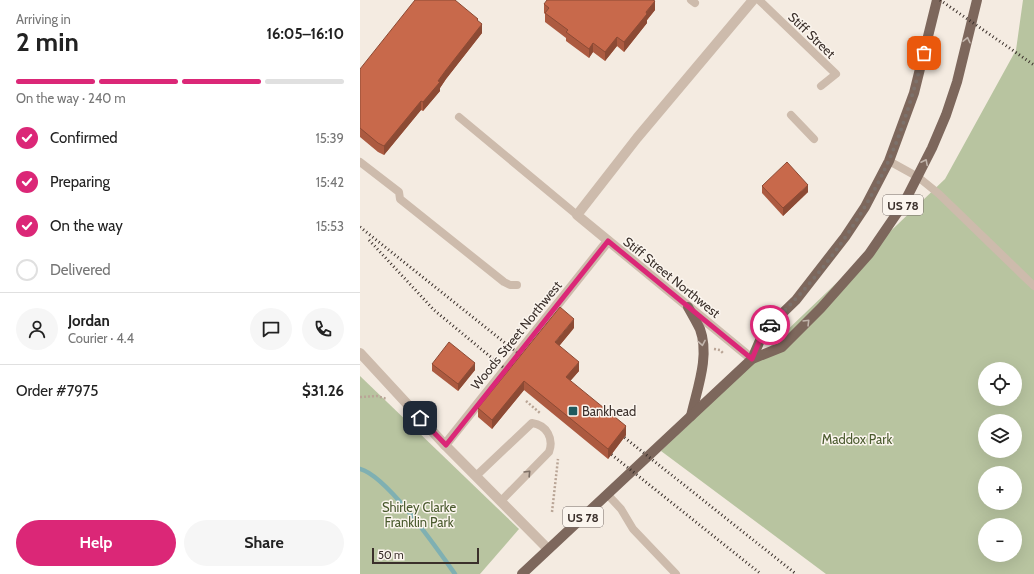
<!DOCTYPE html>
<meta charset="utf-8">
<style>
:root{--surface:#fff;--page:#f6f6f6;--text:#222;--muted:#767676;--line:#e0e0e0;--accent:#db2777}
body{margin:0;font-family:Cabin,sans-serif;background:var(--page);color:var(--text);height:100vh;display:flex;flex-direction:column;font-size:15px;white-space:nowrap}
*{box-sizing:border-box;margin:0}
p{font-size:13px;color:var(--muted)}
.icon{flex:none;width:22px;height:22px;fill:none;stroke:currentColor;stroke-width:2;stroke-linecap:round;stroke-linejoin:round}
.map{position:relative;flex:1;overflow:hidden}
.drawer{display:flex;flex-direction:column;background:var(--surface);width:360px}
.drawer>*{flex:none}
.buttons{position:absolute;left:618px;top:362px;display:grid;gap:8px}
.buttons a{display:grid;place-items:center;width:44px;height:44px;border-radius:50%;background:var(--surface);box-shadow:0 4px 16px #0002;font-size:20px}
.scale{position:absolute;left:12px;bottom:10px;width:107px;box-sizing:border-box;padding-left:4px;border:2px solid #3b302b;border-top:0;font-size:11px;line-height:14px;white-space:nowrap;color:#3b302b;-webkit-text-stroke:3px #fbf5ee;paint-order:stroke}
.pin{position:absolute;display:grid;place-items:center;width:34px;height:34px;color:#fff;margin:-17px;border-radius:8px;box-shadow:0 2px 6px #0006}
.courier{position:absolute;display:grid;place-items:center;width:40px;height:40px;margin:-20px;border:3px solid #db2777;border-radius:50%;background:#fff;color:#222;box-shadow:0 1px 5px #0007}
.headline em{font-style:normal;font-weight:700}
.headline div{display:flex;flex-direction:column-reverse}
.headline{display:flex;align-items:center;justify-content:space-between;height:68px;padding:0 16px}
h1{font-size:26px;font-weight:700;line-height:30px}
.bar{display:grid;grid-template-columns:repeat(4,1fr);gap:6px 4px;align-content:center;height:48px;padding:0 16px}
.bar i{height:5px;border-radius:3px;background:var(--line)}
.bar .on{background:var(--accent)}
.bar p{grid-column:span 4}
.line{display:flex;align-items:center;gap:10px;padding:0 16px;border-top:1px solid var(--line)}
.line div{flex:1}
.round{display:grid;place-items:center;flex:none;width:42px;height:42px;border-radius:21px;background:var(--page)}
ol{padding:0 16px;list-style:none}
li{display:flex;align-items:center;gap:12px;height:44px}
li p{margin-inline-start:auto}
li .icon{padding:4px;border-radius:50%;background:var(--accent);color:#fff;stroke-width:4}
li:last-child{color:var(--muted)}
li i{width:22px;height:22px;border:2px solid var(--line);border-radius:50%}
.action{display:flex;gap:8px;margin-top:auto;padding:8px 16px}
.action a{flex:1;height:46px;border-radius:24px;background:var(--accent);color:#fff;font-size:16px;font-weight:700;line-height:46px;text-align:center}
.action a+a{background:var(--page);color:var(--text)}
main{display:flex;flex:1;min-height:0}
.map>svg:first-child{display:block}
.green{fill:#b8c4a0;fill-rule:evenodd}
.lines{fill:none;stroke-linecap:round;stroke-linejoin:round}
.stream{stroke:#7fb0b2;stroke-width:4.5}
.path{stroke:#b9a596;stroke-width:2.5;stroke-dasharray:2 2;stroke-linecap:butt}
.lane{stroke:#cdbbac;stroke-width:8}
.street{stroke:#cdbbac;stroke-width:10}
.primary{stroke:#7d675c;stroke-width:10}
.rail{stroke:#3b302b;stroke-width:3;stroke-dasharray:1 3;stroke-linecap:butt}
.wall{fill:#ac5a40}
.shaded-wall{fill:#8c4a34}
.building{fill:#c8694b;stroke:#8c4a34}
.oneway{stroke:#c2b5ac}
.oneway2{stroke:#7d6f65}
.done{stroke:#7c716b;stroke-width:4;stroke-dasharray:0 7.2}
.route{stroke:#db2777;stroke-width:5}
.poi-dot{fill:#1f5a5e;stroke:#fbf5ee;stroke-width:1.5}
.labels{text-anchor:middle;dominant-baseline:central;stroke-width:3;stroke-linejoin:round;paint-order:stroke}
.shield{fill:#fbf5ee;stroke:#756b66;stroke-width:1}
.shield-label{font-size:12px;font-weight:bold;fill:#3b302b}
.street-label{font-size:13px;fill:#3b302b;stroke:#fbf5ee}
.poi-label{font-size:13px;fill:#3b302b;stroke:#fbf5ee;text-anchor:start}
.park-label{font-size:13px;fill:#4a5a2e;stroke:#fbf5ee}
</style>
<main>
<section class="drawer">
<div class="headline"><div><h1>2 min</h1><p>Arriving in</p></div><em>16:05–16:10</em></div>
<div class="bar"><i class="on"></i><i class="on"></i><i class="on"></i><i></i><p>On the way · 240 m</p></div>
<ol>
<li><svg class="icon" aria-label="check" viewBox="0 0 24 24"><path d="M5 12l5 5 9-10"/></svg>Confirmed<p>15:39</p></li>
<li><svg class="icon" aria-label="check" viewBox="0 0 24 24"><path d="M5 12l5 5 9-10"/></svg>Preparing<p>15:42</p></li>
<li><svg class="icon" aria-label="check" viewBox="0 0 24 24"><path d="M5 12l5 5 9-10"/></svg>On the way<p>15:53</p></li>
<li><i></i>Delivered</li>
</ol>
<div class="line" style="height:72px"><a class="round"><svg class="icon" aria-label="person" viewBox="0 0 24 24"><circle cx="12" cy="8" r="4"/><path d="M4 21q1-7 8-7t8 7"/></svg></a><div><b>Jordan</b><p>Courier · 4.4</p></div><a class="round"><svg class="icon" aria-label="chat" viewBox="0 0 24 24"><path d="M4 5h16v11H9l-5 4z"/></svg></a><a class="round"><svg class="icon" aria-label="phone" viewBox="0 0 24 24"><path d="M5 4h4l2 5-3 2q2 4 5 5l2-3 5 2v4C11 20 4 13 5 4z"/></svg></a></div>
<div class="line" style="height:52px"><div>Order #7975</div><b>$31.26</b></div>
<div class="action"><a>Help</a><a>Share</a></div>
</section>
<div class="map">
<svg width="674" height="574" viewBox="0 0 674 574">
<rect width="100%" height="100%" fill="#f4ebe1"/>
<g class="green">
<path d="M663,0H674V574H466L301,451L585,179L656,50ZM625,369H655V399H625ZM625,421H655V451H625ZM625,473H655V503H625ZM625,525H655V555H625Z"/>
<polygon points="0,376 159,529 120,574 0,574"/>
</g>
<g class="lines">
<path class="stream" d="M0,469C27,476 78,550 95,574"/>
<g class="path">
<polyline points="354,349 360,350 363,353"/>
<polyline points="0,397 17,396 27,399"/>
<polyline points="166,401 180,413"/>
<polyline points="192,512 198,459"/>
</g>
<g class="lane">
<polyline points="331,0 335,3"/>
<polyline points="399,0 476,74 461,86"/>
<polyline points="431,115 454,139"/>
<polyline points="99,117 217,215"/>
<polyline points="529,161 558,177 579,194 674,286"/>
<polyline points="0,162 39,192 40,199 144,282 150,285 157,285"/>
<path d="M116,476L172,423C187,425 194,439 189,452L141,501"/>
<polyline points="248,495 261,509 273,529 316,574"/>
</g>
<g class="street">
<polyline points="0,353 85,445 188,549"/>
<polyline points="392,359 217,215 277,138 393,0"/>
<polyline points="85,445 248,241"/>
</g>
<g class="primary">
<path d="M328,307C332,314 336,321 340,329C350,356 337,389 331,416"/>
<polyline points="392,359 404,331 436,300 485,237 505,207 529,161 554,93 577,0"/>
<polyline points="162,574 392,359 422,347 461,308 509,254 544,203 572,148 586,115 597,82 617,0"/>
</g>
<g class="rail">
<polyline points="580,0 674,65"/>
<polyline points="0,227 169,362"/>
<polyline points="9,240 74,310 156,378"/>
<polyline points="255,430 436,574"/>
<polyline points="242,447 401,574"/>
</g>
</g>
<g class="wall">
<polygon points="294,0 295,10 287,20 287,23 264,52 257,46 245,61 233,52 229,58 206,41 206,38 185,22 185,14 184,13 184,4"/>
<polygon points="118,21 122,33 86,79 80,88 80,91 63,111 61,110 24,155 18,152 0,137 0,69"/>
<polygon points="402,186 448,192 423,216 402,193"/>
<polygon points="214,328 199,346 219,371 210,381 266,435 248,459 164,390 132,429 118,417 118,408"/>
<polygon points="72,364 115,370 98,391 72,371"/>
</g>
<g class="shaded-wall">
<polygon points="295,1 295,10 287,20 287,23 264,52 264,42"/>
<polygon points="122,24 122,33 86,79 80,88 80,91 63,111 63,102 86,70"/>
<polygon points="257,37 257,46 245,61 245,52"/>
<polygon points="233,43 233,52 229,58 229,49"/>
<polygon points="61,101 61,110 24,155 24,146"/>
<polygon points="448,185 448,192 423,216 423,208"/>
<polygon points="214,319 214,328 195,351 195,342"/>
<polygon points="219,362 219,371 206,386 206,377"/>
<polygon points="115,363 115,370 98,391 98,384"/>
<polygon points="164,381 164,390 132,429 132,420"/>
<polygon points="266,426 266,435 248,459 248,449"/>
</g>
<g class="building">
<polygon points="55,0 95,0 118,19 117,20 122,24 86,70 78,81 80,82 63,102 61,101 24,146 18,143 0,128 0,69"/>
<polygon points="187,0 293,0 295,1 286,12 287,14 264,42 257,37 245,52 233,43 229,49 206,32 208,30 185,13 189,8 184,4"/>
<polygon points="427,162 448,185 423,208 402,186"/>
<polygon points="200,307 214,319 195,342 219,362 206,377 266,426 248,449 164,381 132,420 118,408"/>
<polygon points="89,342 115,363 98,384 72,364"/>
</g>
<defs><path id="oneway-chevron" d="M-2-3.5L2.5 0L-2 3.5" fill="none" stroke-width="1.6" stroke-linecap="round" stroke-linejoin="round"/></defs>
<g class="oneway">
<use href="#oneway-chevron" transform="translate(607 40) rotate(-77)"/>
<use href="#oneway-chevron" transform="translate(565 162) rotate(-63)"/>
<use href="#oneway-chevron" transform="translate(447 322) rotate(-45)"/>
<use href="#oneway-chevron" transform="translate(342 343) rotate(80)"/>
</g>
<use class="oneway2" href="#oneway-chevron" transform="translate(168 473) rotate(-46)"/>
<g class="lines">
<path class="done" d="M410,325C459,278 501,223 529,160C544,126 554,90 564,53"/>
<polyline class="route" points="60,418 86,445 248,241 392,359 404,330 410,325"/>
</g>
<rect class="poi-dot" x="208" y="406" width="10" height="10" rx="2"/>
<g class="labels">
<g class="shield">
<rect x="523" y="195" width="40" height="20" rx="3"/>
<rect x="203" y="507" width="40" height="20" rx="3"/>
</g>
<g class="shield-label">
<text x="543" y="205">US 78</text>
<text x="223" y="517">US 78</text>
</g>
<g class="street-label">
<text transform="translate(452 35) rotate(44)">Stiff Street</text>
<text transform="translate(312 277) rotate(39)">Stiff Street Northwest</text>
<text transform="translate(156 335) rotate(-51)">Woods Street Northwest</text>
</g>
<g class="poi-label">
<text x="222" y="411">Bankhead</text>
</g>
<g class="park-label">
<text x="497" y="439">Maddox Park</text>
<text x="59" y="507">Shirley Clarke<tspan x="59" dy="15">Franklin Park</tspan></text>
</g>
</g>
</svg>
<div class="buttons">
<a><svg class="icon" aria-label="locate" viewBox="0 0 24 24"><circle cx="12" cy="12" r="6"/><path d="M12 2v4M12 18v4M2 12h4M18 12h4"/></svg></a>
<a><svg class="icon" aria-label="layers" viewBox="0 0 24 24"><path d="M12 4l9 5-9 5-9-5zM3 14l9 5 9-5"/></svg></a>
<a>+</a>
<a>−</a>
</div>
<div class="scale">50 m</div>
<div class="pin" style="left:564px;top:53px;background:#ea580c"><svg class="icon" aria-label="bag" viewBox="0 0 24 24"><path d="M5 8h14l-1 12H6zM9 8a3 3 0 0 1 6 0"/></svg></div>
<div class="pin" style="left:60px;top:418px;background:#1f2937"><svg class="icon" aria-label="home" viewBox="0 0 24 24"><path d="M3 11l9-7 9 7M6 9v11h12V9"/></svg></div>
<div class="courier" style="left:410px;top:325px"><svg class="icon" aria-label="car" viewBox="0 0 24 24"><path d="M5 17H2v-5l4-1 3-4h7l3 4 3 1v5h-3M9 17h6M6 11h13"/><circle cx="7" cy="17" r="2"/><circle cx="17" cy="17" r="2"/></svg></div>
</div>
</main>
